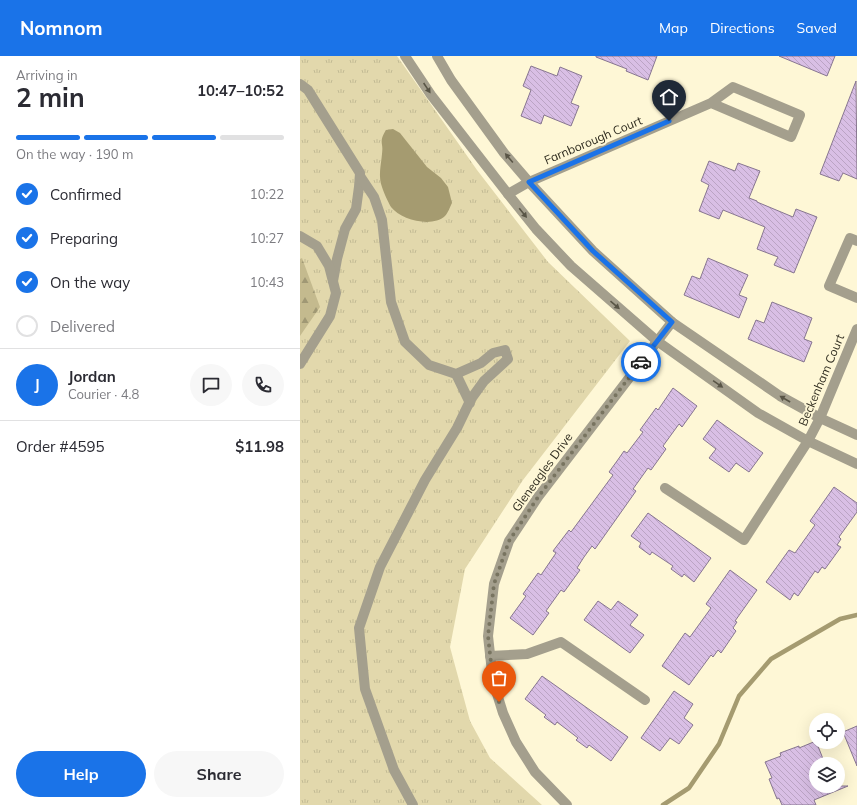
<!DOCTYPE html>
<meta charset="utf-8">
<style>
:root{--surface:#fff;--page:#f7f7f7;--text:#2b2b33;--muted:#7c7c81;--line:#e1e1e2;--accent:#1a73e8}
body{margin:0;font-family:Mulish,sans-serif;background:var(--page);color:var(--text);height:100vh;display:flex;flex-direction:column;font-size:15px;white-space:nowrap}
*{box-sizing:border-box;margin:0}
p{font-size:13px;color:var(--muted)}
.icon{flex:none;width:22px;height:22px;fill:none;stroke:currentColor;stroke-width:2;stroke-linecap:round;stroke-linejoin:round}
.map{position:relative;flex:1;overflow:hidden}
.panel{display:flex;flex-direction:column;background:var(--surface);width:300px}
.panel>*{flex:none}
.tools{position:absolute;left:509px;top:657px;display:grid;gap:8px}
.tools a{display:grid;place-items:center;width:36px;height:36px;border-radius:50%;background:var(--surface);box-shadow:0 4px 16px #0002;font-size:20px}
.pin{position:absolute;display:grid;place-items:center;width:34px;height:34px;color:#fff;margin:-41px -17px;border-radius:50% 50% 50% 0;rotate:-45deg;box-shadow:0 0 4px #0007}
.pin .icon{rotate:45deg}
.courier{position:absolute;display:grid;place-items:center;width:40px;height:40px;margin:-20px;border:3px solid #1a73e8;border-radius:50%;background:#fff;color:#222;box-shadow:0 1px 5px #0007}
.overview em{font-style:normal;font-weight:700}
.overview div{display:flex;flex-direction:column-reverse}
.overview{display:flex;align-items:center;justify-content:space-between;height:68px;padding:0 16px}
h1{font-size:26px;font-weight:700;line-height:30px}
.bar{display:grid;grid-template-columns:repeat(4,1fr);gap:6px 4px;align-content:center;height:48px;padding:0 16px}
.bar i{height:5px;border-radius:3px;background:var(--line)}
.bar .selected{background:var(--accent)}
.bar p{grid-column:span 4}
.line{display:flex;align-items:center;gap:10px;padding:0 16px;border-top:1px solid var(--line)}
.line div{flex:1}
.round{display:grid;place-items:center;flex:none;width:42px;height:42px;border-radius:21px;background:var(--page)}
ol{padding:0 16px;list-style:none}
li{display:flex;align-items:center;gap:12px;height:44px}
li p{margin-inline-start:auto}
li .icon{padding:4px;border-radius:50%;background:var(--accent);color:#fff;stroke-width:4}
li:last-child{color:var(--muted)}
li i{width:22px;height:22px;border:2px solid var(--line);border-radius:50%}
.cta{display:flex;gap:8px;margin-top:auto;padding:8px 16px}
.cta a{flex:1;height:46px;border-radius:24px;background:var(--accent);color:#fff;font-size:16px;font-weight:700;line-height:46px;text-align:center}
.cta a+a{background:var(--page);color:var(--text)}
header{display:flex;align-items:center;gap:24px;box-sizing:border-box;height:56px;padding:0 20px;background:var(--accent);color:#fff}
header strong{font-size:19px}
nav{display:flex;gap:22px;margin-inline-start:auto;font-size:14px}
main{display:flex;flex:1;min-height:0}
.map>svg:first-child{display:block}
.grass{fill:url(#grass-tufts)}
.forest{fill:url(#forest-firs)}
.water{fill:#a59b70}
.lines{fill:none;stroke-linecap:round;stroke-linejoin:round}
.stream{stroke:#a59b70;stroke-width:4.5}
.building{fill:url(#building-back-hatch);stroke:#877690}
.minor{stroke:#a49f8d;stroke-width:10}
.oneway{fill:#595546}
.done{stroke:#787460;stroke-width:4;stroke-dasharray:0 7.2}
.route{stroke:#1a73e8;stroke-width:5}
.labels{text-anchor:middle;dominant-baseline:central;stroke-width:4;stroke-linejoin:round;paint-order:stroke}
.street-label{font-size:12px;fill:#302d20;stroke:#fef7d6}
</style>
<header>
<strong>Nomnom</strong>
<nav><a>Map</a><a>Directions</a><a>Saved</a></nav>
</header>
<main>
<section class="panel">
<div class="overview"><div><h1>2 min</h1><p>Arriving in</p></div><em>10:47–10:52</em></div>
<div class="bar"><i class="selected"></i><i class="selected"></i><i class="selected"></i><i></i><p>On the way · 190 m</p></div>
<ol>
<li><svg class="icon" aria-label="check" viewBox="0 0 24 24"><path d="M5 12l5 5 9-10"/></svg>Confirmed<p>10:22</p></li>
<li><svg class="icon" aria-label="check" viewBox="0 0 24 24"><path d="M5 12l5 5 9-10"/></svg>Preparing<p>10:27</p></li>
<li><svg class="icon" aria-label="check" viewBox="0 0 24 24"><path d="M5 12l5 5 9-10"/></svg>On the way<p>10:43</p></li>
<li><i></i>Delivered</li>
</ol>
<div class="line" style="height:72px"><b class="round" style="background:var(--accent);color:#fff">J</b><div><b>Jordan</b><p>Courier · 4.8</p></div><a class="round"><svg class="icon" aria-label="chat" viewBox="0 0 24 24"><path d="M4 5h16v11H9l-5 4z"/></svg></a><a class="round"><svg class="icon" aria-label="phone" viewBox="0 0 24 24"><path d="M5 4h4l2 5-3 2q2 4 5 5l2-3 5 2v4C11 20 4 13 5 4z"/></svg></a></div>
<div class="line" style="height:52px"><div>Order #4595</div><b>$11.98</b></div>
<div class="cta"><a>Help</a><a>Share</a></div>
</section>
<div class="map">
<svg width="557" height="749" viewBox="0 0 557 749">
<defs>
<pattern id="grass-tufts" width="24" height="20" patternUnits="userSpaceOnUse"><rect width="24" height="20" fill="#e2d8ac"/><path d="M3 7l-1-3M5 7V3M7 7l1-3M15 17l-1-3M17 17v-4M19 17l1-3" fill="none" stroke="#c2ba94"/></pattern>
<pattern id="forest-firs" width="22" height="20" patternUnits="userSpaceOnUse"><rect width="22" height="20" fill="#c4ba8e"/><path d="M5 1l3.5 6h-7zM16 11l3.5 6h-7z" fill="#a09874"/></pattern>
<pattern id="building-back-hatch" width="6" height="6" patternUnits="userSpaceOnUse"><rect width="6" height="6" fill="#d9bfe5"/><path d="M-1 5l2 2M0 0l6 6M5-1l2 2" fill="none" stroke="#bba4c4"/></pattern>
</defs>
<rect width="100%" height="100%" fill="#fef7d6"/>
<polygon class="grass" points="0,0 97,0 177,114 248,206 330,285 223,424 165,513 150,591 170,665 190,702 242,749 0,749"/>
<polygon class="forest" points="2,202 20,251 0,280 0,203"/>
<path class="water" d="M93,73L100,77L127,111L141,122L148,131L152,147C150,151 148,157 145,160C132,172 101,164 91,151C88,146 84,137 82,131C78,120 81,109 82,98C84,86 78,87 86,74Z"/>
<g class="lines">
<polyline class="stream" points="363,749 389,732 419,688 439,640 471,603 540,563 557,559"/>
</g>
<g class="building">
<polygon points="296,0 357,0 348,24 326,15 327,13 296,1"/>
<polygon points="479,0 535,0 527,20"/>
<polygon points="231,10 257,20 260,11 282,20 271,47 279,50 271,70 244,59 241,68 221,60 231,34 223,30"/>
<polygon points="556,25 557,123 543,117 539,125 520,118"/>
<polygon points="409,105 435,115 438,107 460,115 449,142 457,145 457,146 493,161 496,153 517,161 494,217 474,209 478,201 457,193 465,171 423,154 419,163 399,155 409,129 401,125"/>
<polygon points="408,202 448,219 439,239 447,242 439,262 384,239 392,220 400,223"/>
<polygon points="472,246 512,262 504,283 512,286 504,306 448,283 456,264 464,267"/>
<polygon points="373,332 397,350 382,371 379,368 363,390 366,393 351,414 348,412 333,433 336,435 295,493 292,490 284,501 277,512 280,514 264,536 261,534 246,555 249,557 233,579 210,562 226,540 223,538 238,517 241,519 256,497 253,495 269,474 271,476 313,419 309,416 317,405 324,395 327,397 343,376 340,374 356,352 358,354"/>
<polygon points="417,364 463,397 449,416 436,407 429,416 409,402 416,393 403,383"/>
<polygon points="534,431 557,447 557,456 539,481 541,483 537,489 541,491 525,513 522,511 518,517 515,515 498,540 494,537 490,544 466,526 489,494 495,497 515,469 510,465"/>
<polygon points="348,457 411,502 394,526 384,518 382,521 371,513 373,510 352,496 350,499 339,491 341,487 331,480"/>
<polygon points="430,514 457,534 435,565 437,566 433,572 436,575 421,597 418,594 413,601 411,599 389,629 362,610 385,577 390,581 411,552 406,548"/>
<polygon points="298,545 311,554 318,545 338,559 330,569 344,579 330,597 284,564"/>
<polygon points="242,620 328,681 311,705 289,689 287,692 276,684 278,682 257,666 255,669 244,661 246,659 225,643"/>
<polygon points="374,635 393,648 384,662 393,669 379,688 370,682 360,695 341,682"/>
<polygon points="557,670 557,710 543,676"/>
<polygon points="516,685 525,708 516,708 516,730 548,730 514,744 516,749 482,749 479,742 477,743 469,723 472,722 465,706 481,700 480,697 499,690 499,692"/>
</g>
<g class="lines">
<g class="minor">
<polyline points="105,0 131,39 208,138 236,173 271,210 357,285 458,357 508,385 557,408"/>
<polyline points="137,0 151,24 204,97 229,126 293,195 372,266 480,340 520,362 557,379"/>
<polyline points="0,28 8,34 60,117 59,131 56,153 45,173 37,203 33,225"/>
<polyline points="60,120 74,141 82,164 91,246 105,286 129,309 156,318 181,307 193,297 205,294 208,303 184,325 171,343 157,372 125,424 80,511 59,572 65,633 94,714 113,749"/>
<polyline points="208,138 229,126 411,47 491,81 500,59 433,31 411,47"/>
<polyline points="0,180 17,190 29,210 36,237 30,260 0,308"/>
<polyline points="557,185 550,182 529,230 557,242"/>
<polyline points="156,318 170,347"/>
<polyline points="365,432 444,484 508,385 520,362 557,273"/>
<polyline points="190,600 227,598 261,586 345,644"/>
<polyline points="267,749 235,716 216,686 203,657 193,625 188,580 194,528 209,485 238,441 372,266"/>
</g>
</g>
<defs><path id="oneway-solid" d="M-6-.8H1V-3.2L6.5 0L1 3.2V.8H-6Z"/></defs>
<g class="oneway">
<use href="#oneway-solid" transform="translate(127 32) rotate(56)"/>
<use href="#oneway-solid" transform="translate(209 102) rotate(-130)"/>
<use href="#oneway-solid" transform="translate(223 157) rotate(51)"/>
<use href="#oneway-solid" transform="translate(315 249) rotate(41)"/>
<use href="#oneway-solid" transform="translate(418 328) rotate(35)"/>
<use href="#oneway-solid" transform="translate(485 343) rotate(-150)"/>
</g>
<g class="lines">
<polyline class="done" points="199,646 193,625 188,580 194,528 209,485 238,441 341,306"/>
<polyline class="route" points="341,306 372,266 293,195 229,126 369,65"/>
</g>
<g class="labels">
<g class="street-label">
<text transform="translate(293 84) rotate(-23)">Farnborough Court</text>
<text transform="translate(521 324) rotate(-67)">Beckenham Court</text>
<text transform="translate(242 416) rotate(-54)">Gleneagles Drive</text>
</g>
</g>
</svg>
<div class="tools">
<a><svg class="icon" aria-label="locate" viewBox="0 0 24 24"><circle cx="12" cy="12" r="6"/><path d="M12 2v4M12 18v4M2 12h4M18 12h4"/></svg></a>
<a><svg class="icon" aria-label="layers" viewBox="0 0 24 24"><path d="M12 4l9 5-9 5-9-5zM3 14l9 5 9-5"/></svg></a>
</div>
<div class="pin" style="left:199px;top:646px;background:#ea580c"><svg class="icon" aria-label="bag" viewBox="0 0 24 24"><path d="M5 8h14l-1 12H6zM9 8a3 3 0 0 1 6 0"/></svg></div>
<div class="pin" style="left:369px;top:65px;background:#1f2937"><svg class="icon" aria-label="home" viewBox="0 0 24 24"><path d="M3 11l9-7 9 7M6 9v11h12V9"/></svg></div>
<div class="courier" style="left:341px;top:306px"><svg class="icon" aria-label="car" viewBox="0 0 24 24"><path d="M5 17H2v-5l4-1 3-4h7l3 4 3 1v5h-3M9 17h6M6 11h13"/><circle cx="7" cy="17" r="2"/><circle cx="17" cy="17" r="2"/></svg></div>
</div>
</main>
